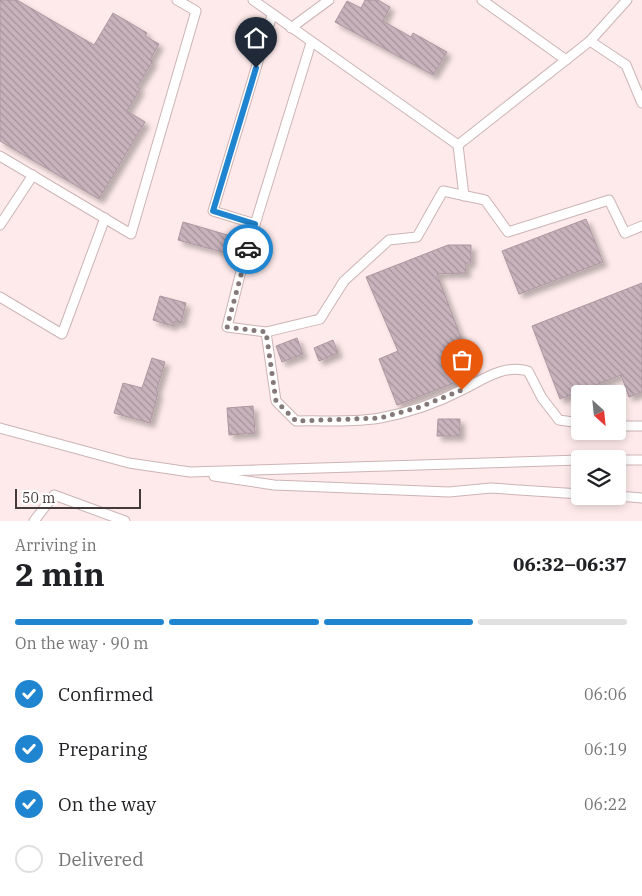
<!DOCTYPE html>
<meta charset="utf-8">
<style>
:root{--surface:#fff;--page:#f6f6f6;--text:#202124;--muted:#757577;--line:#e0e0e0;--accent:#2085d0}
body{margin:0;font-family:"IBM Plex Serif",serif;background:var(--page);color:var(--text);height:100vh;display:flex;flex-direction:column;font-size:19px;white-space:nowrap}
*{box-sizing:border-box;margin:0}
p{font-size:16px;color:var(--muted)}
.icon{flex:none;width:28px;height:28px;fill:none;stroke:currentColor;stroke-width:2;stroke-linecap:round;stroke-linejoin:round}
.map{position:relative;height:521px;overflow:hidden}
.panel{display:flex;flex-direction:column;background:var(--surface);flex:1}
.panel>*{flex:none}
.needle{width:32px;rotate:153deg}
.controls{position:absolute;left:571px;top:385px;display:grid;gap:10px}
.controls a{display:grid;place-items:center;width:55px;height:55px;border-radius:5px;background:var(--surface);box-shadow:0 2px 8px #0003;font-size:25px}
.scale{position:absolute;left:15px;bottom:12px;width:126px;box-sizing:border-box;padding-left:5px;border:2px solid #443a3a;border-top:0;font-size:14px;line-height:18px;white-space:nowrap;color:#443a3a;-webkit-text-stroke:4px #fff;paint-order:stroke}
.pin{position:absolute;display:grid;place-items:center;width:42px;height:42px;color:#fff;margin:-51px -21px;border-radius:50% 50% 50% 0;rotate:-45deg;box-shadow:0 0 5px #0007}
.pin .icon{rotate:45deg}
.courier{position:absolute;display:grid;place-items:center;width:50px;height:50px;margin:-25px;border:4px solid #2085d0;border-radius:50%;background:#fff;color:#222;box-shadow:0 1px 6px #0007}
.overview em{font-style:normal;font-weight:700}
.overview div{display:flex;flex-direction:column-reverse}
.overview{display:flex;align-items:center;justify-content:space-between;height:85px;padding:0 15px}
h1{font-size:32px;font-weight:700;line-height:38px}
.bar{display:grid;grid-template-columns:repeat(4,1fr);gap:8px 5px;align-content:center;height:60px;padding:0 15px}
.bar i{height:6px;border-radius:4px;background:var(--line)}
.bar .active{background:var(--accent)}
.bar p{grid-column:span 4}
ol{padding:0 15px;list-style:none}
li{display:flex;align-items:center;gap:15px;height:55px}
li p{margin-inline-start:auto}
li .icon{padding:5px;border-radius:50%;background:var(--accent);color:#fff;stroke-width:4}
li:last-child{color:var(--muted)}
li i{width:28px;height:28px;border:2px solid var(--line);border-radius:50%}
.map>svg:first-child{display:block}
.building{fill:url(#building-back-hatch);stroke:#ac97a0;filter:url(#shadow)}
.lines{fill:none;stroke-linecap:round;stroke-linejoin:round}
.service-casing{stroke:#ccb4b5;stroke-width:11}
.service{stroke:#fff;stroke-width:9}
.done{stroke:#857878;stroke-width:5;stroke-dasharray:0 9}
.route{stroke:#2085d0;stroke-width:6}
</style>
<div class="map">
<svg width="642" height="521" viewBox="0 0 642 521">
<defs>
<pattern id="building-back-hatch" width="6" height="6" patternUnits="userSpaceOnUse" patternTransform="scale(1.25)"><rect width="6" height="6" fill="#c8b3bc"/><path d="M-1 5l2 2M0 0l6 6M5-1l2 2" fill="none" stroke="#a4939a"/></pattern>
<filter id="shadow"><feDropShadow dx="4.5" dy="4.5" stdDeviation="2.5" flood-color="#0004"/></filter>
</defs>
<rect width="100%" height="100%" fill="#feeaea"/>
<g class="building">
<polygon points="0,0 17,0 94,45 113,13 147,33 145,36 159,44 150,60 153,61 137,87 140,89 127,111 145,122 99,199 0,141"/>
<polygon points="365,0 378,0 390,7 383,21 411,37 413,33 447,52 433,75 335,22 347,1 361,8"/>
<polygon points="586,219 603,262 519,294 502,251"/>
<polygon points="183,222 231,236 226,253 178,240"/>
<polygon points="448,245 471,245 471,263 466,263 466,273 437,274 475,375 397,405 379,359 398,351 366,277"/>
<polygon points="642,283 642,392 629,397 621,375 560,399 532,326"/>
<polygon points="160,296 186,303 181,323 175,321 173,326 153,320"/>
<polygon points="297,338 303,354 282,362 276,346"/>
<polygon points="333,340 338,353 319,361 314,348"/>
<polygon points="152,358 165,362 156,392 158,393 150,423 114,413 123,383 142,388"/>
<polygon points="253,406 255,433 229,435 227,408"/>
<polygon points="438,419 460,419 460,436 437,436"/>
</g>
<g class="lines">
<g class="service-casing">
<g id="service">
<polyline points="253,0 458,145 464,196"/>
<polyline points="482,0 566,60"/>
<polyline points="627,0 590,41 626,65 642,103"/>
<polyline points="291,28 329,0"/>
<polyline points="311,43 243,263 227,327 266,332 320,319 344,281 389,240 417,237 443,191 485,200 508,232 609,200 625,233 642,226"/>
<polyline points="458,145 590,41"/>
<polyline points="0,156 131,234 196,11 177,0"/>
<polyline points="255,224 213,211 272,15"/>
<polyline points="0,225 33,175"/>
<polyline points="0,297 62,334 105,218"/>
<path d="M266,332L276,401L296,421C323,420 353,423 380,418C408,413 439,402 464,389C484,379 504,364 528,371L542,398L559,420L580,423"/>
<polyline points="618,426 642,426"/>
<polyline points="0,428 129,463 190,472 580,460"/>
<polyline points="618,460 642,460"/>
<polyline points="214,476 274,485 449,492 491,488 580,494"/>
<polyline points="618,496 642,498"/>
<polyline points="34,521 54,495 125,521"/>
</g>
</g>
<use href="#service" class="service"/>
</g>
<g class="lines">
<polyline class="done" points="248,249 227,327 266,332 276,401 296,421 380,418 420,407 462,390"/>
<polyline class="route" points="248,249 255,224 213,211 256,68"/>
</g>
</svg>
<div class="controls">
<a><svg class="needle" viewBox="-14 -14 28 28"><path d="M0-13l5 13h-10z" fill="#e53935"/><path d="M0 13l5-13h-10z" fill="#757577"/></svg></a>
<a><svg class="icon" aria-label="layers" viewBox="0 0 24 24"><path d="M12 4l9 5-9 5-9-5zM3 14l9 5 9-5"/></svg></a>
</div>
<div class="scale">50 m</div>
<div class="pin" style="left:462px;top:390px;background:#ea580c"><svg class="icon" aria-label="bag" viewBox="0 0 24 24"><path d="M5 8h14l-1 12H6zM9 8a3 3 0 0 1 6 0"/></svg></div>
<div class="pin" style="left:256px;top:68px;background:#1f2937"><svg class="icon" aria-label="home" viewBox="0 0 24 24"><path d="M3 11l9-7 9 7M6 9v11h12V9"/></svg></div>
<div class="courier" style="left:248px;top:249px"><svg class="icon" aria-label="car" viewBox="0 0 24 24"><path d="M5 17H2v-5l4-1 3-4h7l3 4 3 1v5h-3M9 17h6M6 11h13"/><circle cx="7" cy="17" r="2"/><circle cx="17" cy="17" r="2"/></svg></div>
</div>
<section class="panel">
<div class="overview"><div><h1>2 min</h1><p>Arriving in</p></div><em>06:32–06:37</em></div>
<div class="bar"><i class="active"></i><i class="active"></i><i class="active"></i><i></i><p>On the way · 90 m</p></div>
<ol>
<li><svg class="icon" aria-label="check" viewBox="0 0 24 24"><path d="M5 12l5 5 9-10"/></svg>Confirmed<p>06:06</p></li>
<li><svg class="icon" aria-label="check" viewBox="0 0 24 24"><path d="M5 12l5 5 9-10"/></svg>Preparing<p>06:19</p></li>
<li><svg class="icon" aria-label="check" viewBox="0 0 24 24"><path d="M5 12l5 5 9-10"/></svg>On the way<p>06:22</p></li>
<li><i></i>Delivered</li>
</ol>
</section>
